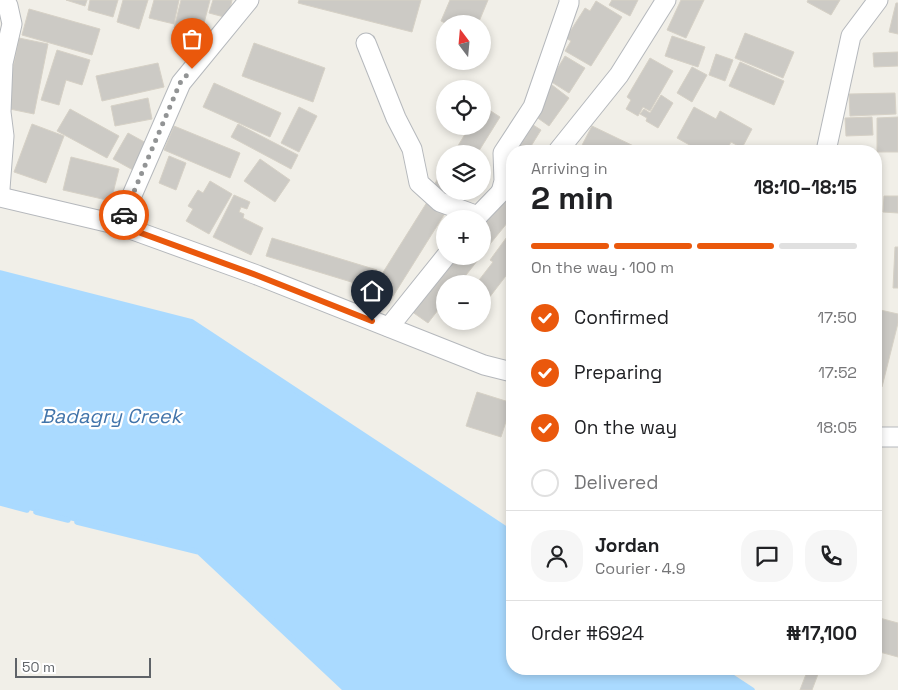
<!DOCTYPE html>
<meta charset="utf-8">
<style>
:root{--surface:#fff;--page:#f6f6f6;--text:#202124;--muted:#757577;--line:#e0e0e0;--accent:#ea580c}
body{margin:0;font-family:"Space Grotesk",sans-serif;background:var(--page);color:var(--text);height:100vh;display:flex;flex-direction:column;font-size:19px;white-space:nowrap}
*{box-sizing:border-box;margin:0}
p{font-size:16px;color:var(--muted)}
.icon{flex:none;width:28px;height:28px;fill:none;stroke:currentColor;stroke-width:2;stroke-linecap:round;stroke-linejoin:round}
.map{position:relative;flex:1;overflow:hidden}
.sheet{position:absolute;left:506px;top:145px;width:376px;height:530px;display:flex;flex-direction:column;background:var(--surface);border-radius:20px;box-shadow:0 2px 8px #0003}
.sheet>*{flex:none}
.needle{width:32px;rotate:344deg}
.controls{position:absolute;left:436px;top:15px;display:grid;gap:10px}
.controls a{display:grid;place-items:center;width:55px;height:55px;border-radius:50%;background:var(--surface);box-shadow:0 2px 8px #0003;font-size:25px}
.scale{position:absolute;left:15px;bottom:12px;width:136px;box-sizing:border-box;padding-left:5px;border:2px solid #5f6368;border-top:0;font-size:14px;line-height:18px;white-space:nowrap;color:#5f6368;-webkit-text-stroke:4px #fff;paint-order:stroke}
.pin{position:absolute;display:grid;place-items:center;width:42px;height:42px;color:#fff;margin:-51px -21px;border-radius:50% 50% 50% 0;rotate:-45deg;box-shadow:0 0 5px #0007}
.pin .icon{rotate:45deg}
.courier{position:absolute;display:grid;place-items:center;width:50px;height:50px;margin:-25px;border:4px solid #ea580c;border-radius:50%;background:#fff;color:#222;box-shadow:0 1px 6px #0007}
.summary em{font-style:normal;font-weight:700}
.summary div{display:flex;flex-direction:column-reverse}
.summary{display:flex;align-items:center;justify-content:space-between;height:85px;padding:0 25px}
h1{font-size:32px;font-weight:700;line-height:38px}
.bar{display:grid;grid-template-columns:repeat(4,1fr);gap:8px 5px;align-content:center;height:60px;padding:0 25px}
.bar i{height:6px;border-radius:4px;background:var(--line)}
.bar .on{background:var(--accent)}
.bar p{grid-column:span 4}
.line{display:flex;align-items:center;gap:12px;padding:0 25px;border-top:1px solid var(--line)}
.line div{flex:1}
.round{display:grid;place-items:center;flex:none;width:52px;height:52px;border-radius:20px;background:var(--page)}
ol{padding:0 25px;list-style:none}
li{display:flex;align-items:center;gap:15px;height:55px}
li p{margin-inline-start:auto}
li .icon{padding:5px;border-radius:50%;background:var(--accent);color:#fff;stroke-width:4}
li:last-child{color:var(--muted)}
li i{width:28px;height:28px;border:2px solid var(--line);border-radius:50%}
.map>svg:first-child{display:block}
.water{fill:#aadaff}
.lines{fill:none;stroke-linecap:round;stroke-linejoin:round}
.stream{stroke:#aadaff;stroke-width:5.5}
.building{fill:#cccac5;stroke:#d6d1c6}
.minor-casing{stroke:#b5b8bc;stroke-width:21}
.minor{stroke:#fff;stroke-width:19}
.done{stroke:#929495;stroke-width:5;stroke-dasharray:0 9}
.route{stroke:#ea580c;stroke-width:6}
.labels{text-anchor:middle;dominant-baseline:central;stroke-width:4.5;stroke-linejoin:round;paint-order:stroke}
.water-label{font-size:20px;font-style:italic;fill:#4174aa;stroke:#fff}
</style>
<div class="map">
<svg width="898" height="690" viewBox="0 0 898 690">
<rect width="100%" height="100%" fill="#f1efe8"/>
<polygon class="water" points="0,273 192,322 512,533 512,669 720,669 752,690 346,690 199,552 0,503"/>
<g class="lines">
<g class="stream">
<polyline points="0,273 192,322 512,533"/>
<polyline points="0,503 27,510"/>
<polyline points="36,512 68,520"/>
<polyline points="77,522 199,552 346,690"/>
<polyline points="720,669 752,690"/>
</g>
</g>
<g class="building">
<polygon points="66,0 87,0 85,6"/>
<polygon points="90,0 118,0 113,17 88,10"/>
<polygon points="123,0 148,0 139,29 117,22"/>
<polygon points="154,0 179,0 174,24 149,18"/>
<polygon points="181,0 210,0 201,35 174,28"/>
<polygon points="213,0 232,0 228,18 209,13"/>
<polygon points="299,0 421,0 412,32 298,3"/>
<polygon points="450,0 488,0 478,24 447,24 441,21"/>
<polygon points="612,0 638,0 630,16 609,5"/>
<polygon points="681,0 704,0 686,38 667,30"/>
<polygon points="808,0 840,0 831,15 807,2"/>
<polygon points="596,1 622,17 591,66 565,51 571,41 566,38 585,8 590,11"/>
<polygon points="896,3 898,3 898,34 889,32"/>
<polygon points="29,9 100,29 92,55 22,35"/>
<polygon points="745,33 794,52 783,78 735,58"/>
<polygon points="672,36 705,47 698,67 665,56"/>
<polygon points="19,38 48,44 34,114 5,108"/>
<polygon points="254,43 325,68 313,102 242,76"/>
<polygon points="57,50 90,60 82,85 66,80 59,105 41,100"/>
<polygon points="898,52 898,66 874,67 873,53"/>
<polygon points="716,54 733,60 725,81 709,75"/>
<polygon points="565,56 585,68 569,93 550,81"/>
<polygon points="650,58 673,71 650,111 643,107 638,116 626,109 631,100 627,97"/>
<polygon points="740,62 784,81 774,105 729,86"/>
<polygon points="158,63 164,87 102,101 96,76"/>
<polygon points="692,67 707,75 692,102 677,93"/>
<polygon points="214,83 281,113 270,137 203,107"/>
<polygon points="552,85 569,98 549,126 532,114"/>
<polygon points="895,93 896,114 850,116 849,94"/>
<polygon points="661,95 673,103 658,128 646,121 647,118 640,114 644,109 650,113"/>
<polygon points="148,98 152,119 115,126 111,106"/>
<polygon points="483,106 500,117 477,154 453,154 470,126 482,126"/>
<polygon points="299,107 317,116 299,152 281,143"/>
<polygon points="694,107 716,119 720,111 752,129 742,148 731,142 726,151 699,151 701,148 696,145 695,148 677,138"/>
<polygon points="70,109 119,136 107,158 57,131"/>
<polygon points="872,117 873,135 846,136 845,118"/>
<polygon points="898,117 898,152 877,152 877,118"/>
<polygon points="527,121 541,130 528,151 516,151 510,148"/>
<polygon points="32,124 64,136 46,183 14,172"/>
<polygon points="238,124 298,155 291,169 231,137"/>
<polygon points="174,126 240,153 230,178 164,150"/>
<polygon points="592,126 642,150 641,151 579,151"/>
<polygon points="128,133 148,144 133,170 113,159"/>
<polygon points="169,156 186,163 176,190 159,183"/>
<polygon points="71,157 119,169 111,201 63,190"/>
<polygon points="260,159 290,180 275,202 244,181"/>
<polygon points="445,167 445,191 454,191 448,200 431,190"/>
<polygon points="210,181 232,194 209,234 186,221 193,209 188,206 198,190 203,193"/>
<polygon points="505,193 512,199 512,217 482,254 482,221"/>
<polygon points="234,195 250,202 247,209 241,207 239,212 244,214 243,218 263,228 251,255 213,237"/>
<polygon points="884,196 898,196 898,213 883,212"/>
<rect x="876" y="198" width="5" height="15"/>
<polygon points="429,199 447,210 390,301 372,290"/>
<polygon points="512,230 512,268 482,307 482,284 476,284 493,262 490,260"/>
<polygon points="272,238 377,270 371,288 266,256"/>
<polygon points="876,246 879,246 877,262 876,262"/>
<polygon points="895,247 898,247 898,288 893,288"/>
<polygon points="455,256 481,256 459,284 445,284 445,301 428,323 411,311"/>
<polygon points="876,309 898,314 898,323 882,387 876,386"/>
<polygon points="459,321 472,321 467,327"/>
<polygon points="477,392 512,403 501,437 466,426"/>
<polygon points="876,617 898,623 898,657 876,651"/>
<polygon points="808,669 820,669 812,690 800,690"/>
</g>
<g class="lines">
<g class="minor-casing">
<g id="minor">
<polyline points="366,43 396,118 412,149 419,183 440,202 478,216"/>
<polyline points="558,151 619,75 666,0"/>
<polyline points="826,151 851,36 878,0"/>
<polyline points="0,189 4,136 1,112 3,63 12,24 8,6 5,0"/>
<polyline points="501,192 504,181 503,153 533,107 569,3 569,0"/>
<polyline points="0,197 119,225 257,275 484,365 512,372"/>
<polyline points="475,219 501,192 512,187"/>
<polyline points="119,225 181,83 249,0"/>
<polyline points="389,327 446,256"/>
<polyline points="876,437 898,437"/>
</g>
</g>
<use href="#minor" class="minor"/>
</g>
<g class="lines">
<polyline class="done" points="124,215 180,83 192,69"/>
<polyline class="route" points="124,215 119,225 256,275 372,321"/>
</g>
<g class="labels">
<g class="water-label">
<text x="111" y="416">Badagry Creek</text>
</g>
</g>
</svg>
<div class="controls">
<a><svg class="needle" viewBox="-14 -14 28 28"><path d="M0-13l5 13h-10z" fill="#e53935"/><path d="M0 13l5-13h-10z" fill="#757577"/></svg></a>
<a><svg class="icon" aria-label="locate" viewBox="0 0 24 24"><circle cx="12" cy="12" r="6"/><path d="M12 2v4M12 18v4M2 12h4M18 12h4"/></svg></a>
<a><svg class="icon" aria-label="layers" viewBox="0 0 24 24"><path d="M12 4l9 5-9 5-9-5zM3 14l9 5 9-5"/></svg></a>
<a>+</a>
<a>−</a>
</div>
<div class="scale">50 m</div>
<div class="pin" style="left:192px;top:69px;background:#ea580c"><svg class="icon" aria-label="bag" viewBox="0 0 24 24"><path d="M5 8h14l-1 12H6zM9 8a3 3 0 0 1 6 0"/></svg></div>
<div class="pin" style="left:372px;top:321px;background:#1f2937"><svg class="icon" aria-label="home" viewBox="0 0 24 24"><path d="M3 11l9-7 9 7M6 9v11h12V9"/></svg></div>
<div class="courier" style="left:124px;top:215px"><svg class="icon" aria-label="car" viewBox="0 0 24 24"><path d="M5 17H2v-5l4-1 3-4h7l3 4 3 1v5h-3M9 17h6M6 11h13"/><circle cx="7" cy="17" r="2"/><circle cx="17" cy="17" r="2"/></svg></div>
<section class="sheet">
<div class="summary"><div><h1>2 min</h1><p>Arriving in</p></div><em>18:10–18:15</em></div>
<div class="bar"><i class="on"></i><i class="on"></i><i class="on"></i><i></i><p>On the way · 100 m</p></div>
<ol>
<li><svg class="icon" aria-label="check" viewBox="0 0 24 24"><path d="M5 12l5 5 9-10"/></svg>Confirmed<p>17:50</p></li>
<li><svg class="icon" aria-label="check" viewBox="0 0 24 24"><path d="M5 12l5 5 9-10"/></svg>Preparing<p>17:52</p></li>
<li><svg class="icon" aria-label="check" viewBox="0 0 24 24"><path d="M5 12l5 5 9-10"/></svg>On the way<p>18:05</p></li>
<li><i></i>Delivered</li>
</ol>
<div class="line" style="height:90px"><a class="round"><svg class="icon" aria-label="person" viewBox="0 0 24 24"><circle cx="12" cy="8" r="4"/><path d="M4 21q1-7 8-7t8 7"/></svg></a><div><b>Jordan</b><p>Courier · 4.9</p></div><a class="round"><svg class="icon" aria-label="chat" viewBox="0 0 24 24"><path d="M4 5h16v11H9l-5 4z"/></svg></a><a class="round"><svg class="icon" aria-label="phone" viewBox="0 0 24 24"><path d="M5 4h4l2 5-3 2q2 4 5 5l2-3 5 2v4C11 20 4 13 5 4z"/></svg></a></div>
<div class="line" style="height:65px"><div>Order #6924</div><b>₦17,100</b></div>
</section>
</div>
